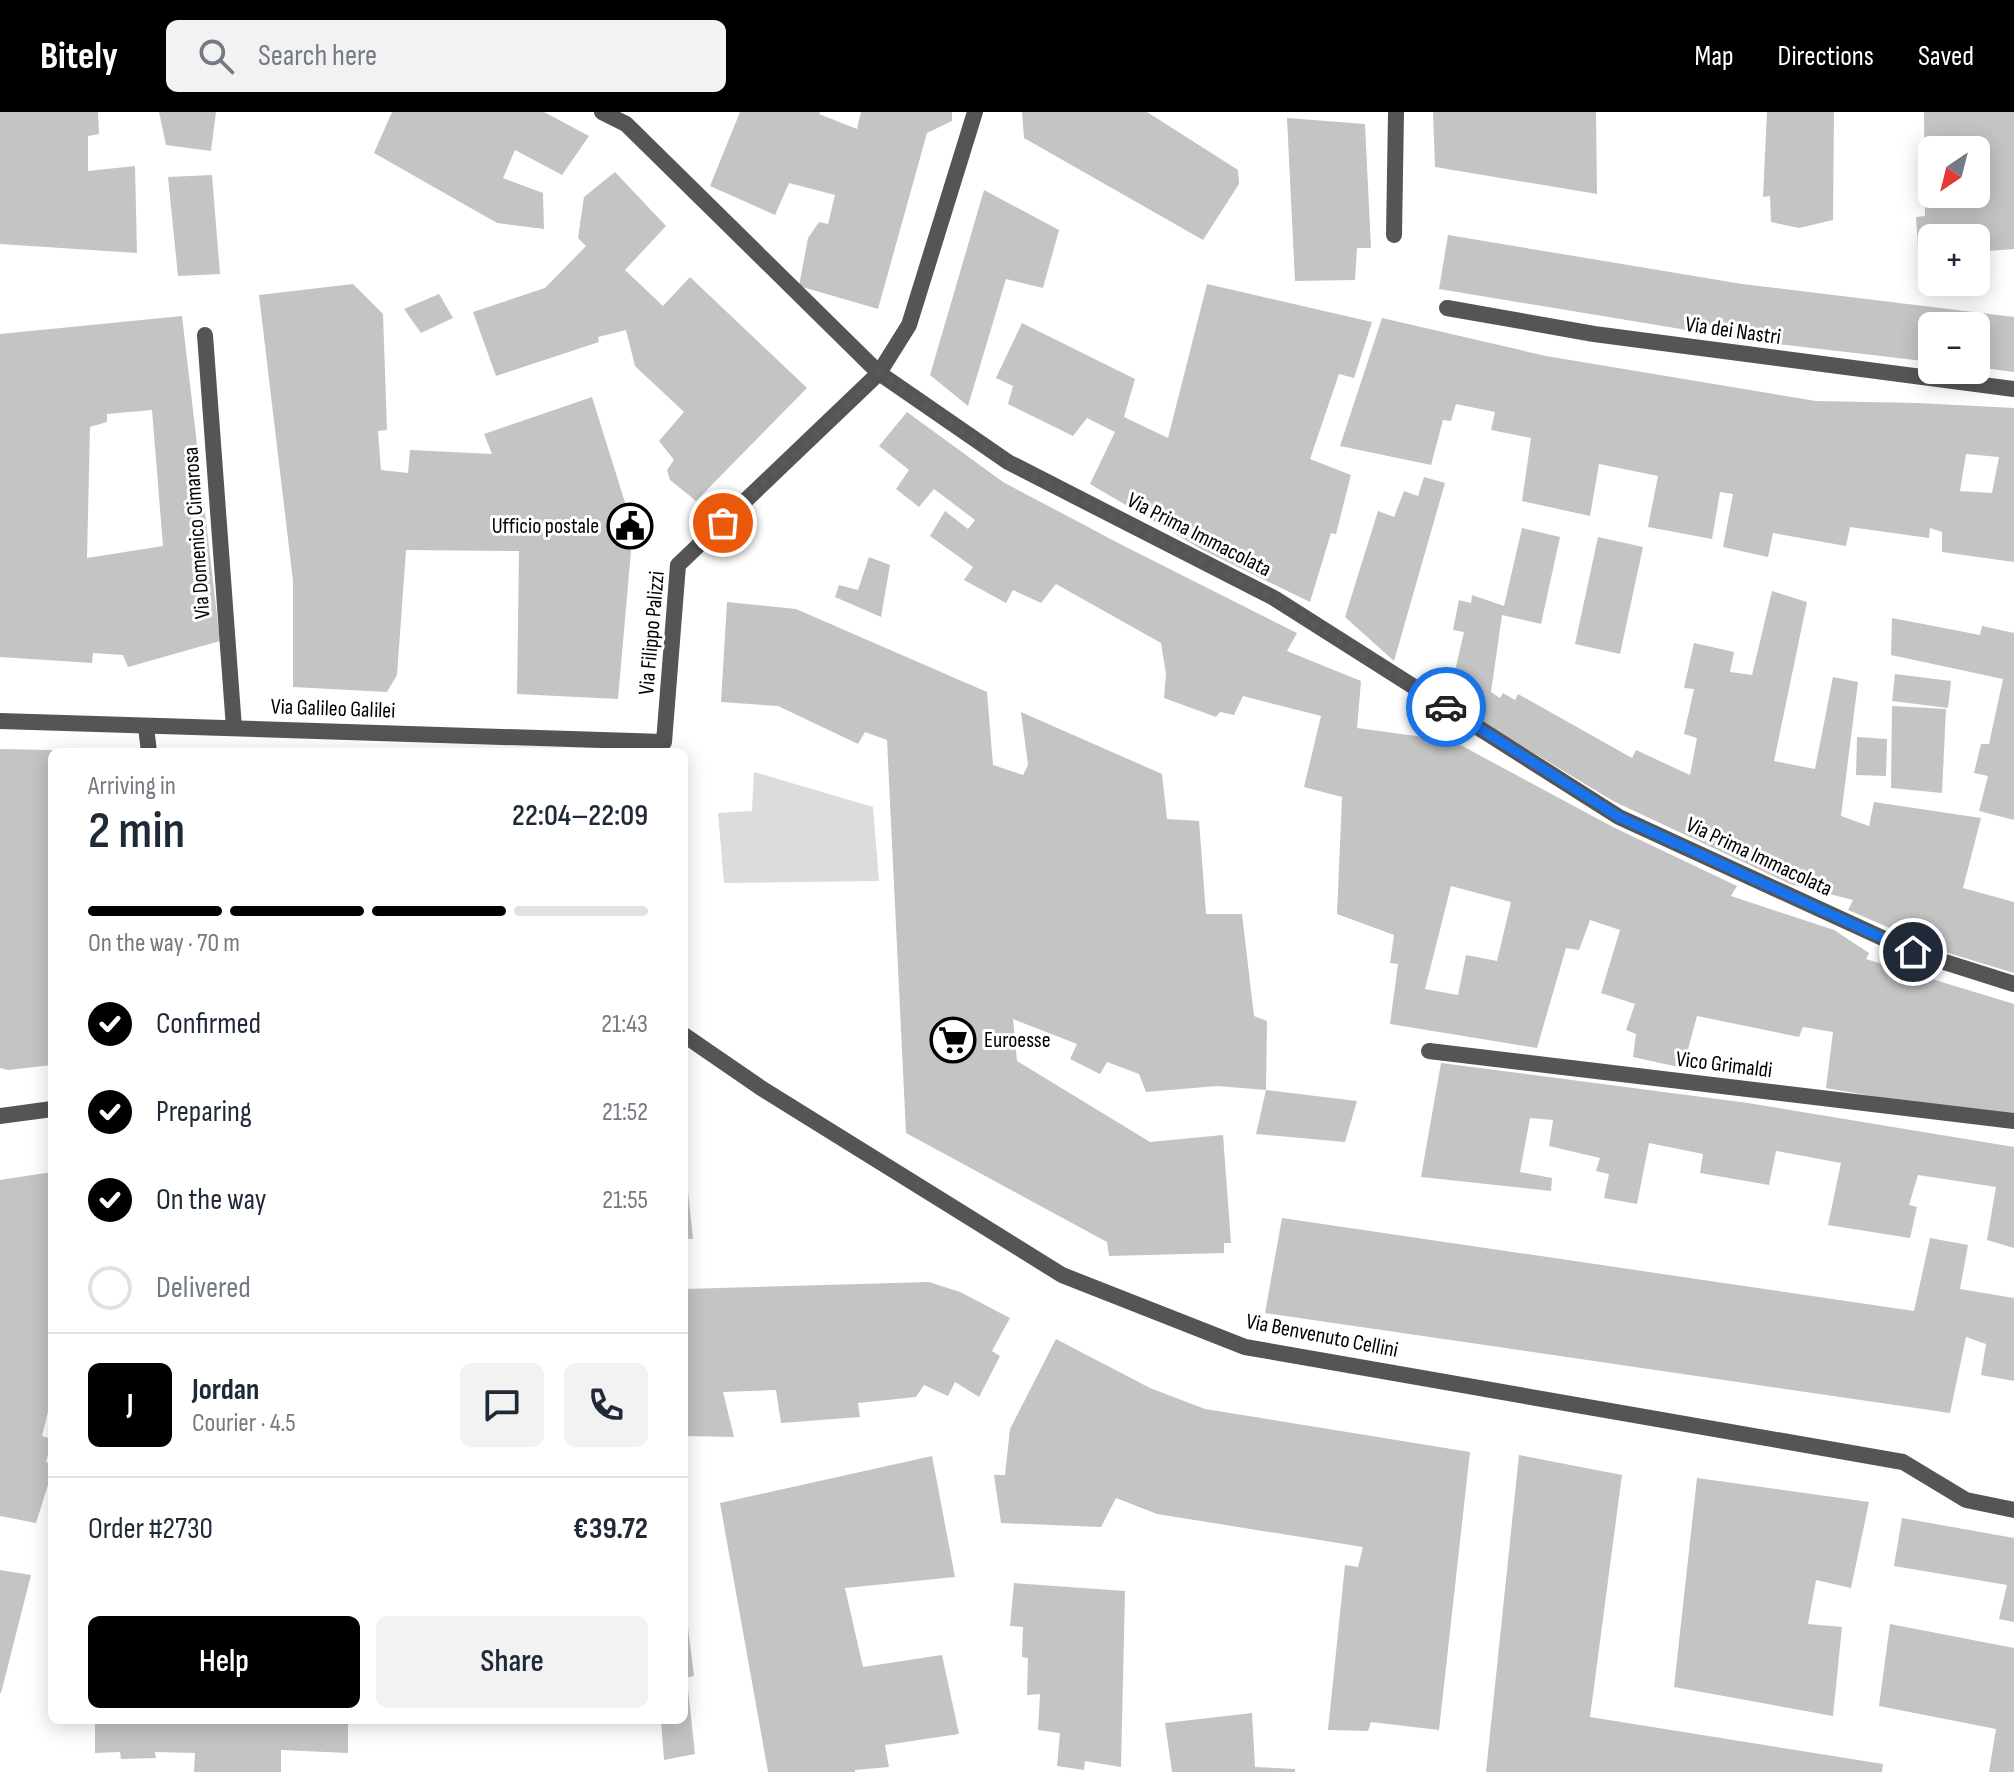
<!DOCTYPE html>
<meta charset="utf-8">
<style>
:root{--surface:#fff;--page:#f2f2f3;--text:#1f2937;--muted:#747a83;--line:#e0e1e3;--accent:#000}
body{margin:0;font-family:"Sofia Sans Condensed",sans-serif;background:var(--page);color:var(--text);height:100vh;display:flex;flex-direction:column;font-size:30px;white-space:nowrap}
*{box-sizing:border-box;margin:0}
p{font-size:26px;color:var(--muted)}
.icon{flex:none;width:44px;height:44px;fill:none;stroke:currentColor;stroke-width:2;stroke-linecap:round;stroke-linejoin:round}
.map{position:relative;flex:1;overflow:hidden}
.panel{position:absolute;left:48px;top:636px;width:640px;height:976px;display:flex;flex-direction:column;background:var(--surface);border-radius:12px;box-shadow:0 4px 20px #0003}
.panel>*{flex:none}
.needle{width:52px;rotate:215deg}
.buttons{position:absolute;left:1918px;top:24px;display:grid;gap:16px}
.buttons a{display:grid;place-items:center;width:72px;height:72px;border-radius:12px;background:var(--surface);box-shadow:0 4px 20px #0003;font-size:40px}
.pin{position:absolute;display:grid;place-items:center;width:68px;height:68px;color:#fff;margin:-34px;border:4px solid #fff;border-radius:50%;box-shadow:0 2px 8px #0007}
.courier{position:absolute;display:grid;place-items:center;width:80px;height:80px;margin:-40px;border:6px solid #1a73e8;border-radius:50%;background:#fff;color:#222;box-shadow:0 2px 10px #0007}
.overview em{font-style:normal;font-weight:600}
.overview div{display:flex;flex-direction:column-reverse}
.overview{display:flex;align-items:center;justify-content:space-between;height:136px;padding:0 40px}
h1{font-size:52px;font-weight:600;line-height:60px}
.bar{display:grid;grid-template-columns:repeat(4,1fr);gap:12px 8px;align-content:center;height:96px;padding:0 40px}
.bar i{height:10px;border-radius:6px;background:var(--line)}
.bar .active{background:var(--accent)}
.bar p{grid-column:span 4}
.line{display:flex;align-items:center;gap:20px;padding:0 40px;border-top:2px solid var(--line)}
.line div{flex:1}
.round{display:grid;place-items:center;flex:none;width:84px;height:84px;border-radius:12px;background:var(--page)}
ol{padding:0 40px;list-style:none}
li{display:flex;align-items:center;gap:24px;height:88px}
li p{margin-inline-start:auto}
li .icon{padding:8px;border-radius:50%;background:var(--accent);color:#fff;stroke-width:4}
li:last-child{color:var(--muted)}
li i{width:44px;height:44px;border:4px solid var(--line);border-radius:50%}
.primary-button{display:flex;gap:16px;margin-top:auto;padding:16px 40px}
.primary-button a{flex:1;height:92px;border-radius:12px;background:var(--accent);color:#fff;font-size:32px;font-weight:600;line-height:92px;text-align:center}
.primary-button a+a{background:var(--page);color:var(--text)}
header{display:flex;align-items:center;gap:48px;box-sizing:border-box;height:112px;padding:0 40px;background:var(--accent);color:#fff}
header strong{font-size:38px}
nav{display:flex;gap:44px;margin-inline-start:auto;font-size:28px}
.search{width:560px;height:72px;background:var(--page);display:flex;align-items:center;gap:20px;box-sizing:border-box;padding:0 28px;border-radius:12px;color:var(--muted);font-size:30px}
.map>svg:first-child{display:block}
.green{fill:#dcdcdc}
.building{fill:#c4c4c4;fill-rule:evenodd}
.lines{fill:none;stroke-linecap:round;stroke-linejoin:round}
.street{stroke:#555;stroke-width:16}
.done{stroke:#595959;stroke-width:8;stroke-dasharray:0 14.4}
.route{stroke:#1a73e8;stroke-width:10}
.labels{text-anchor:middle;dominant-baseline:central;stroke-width:6;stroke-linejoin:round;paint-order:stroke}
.street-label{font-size:22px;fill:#000;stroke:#fff}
.poi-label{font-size:22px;fill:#000;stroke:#fff;text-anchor:end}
</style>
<header>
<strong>Bitely</strong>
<div class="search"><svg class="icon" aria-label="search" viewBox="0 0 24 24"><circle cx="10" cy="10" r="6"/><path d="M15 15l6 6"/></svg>Search here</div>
<nav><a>Map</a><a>Directions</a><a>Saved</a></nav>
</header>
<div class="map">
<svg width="2014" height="1660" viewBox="0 0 2014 1660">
<rect width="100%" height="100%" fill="#fff"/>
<polygon class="green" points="754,660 873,695 879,769 724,771 718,701 752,699"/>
<g class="building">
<polygon points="0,0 98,0 99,22 88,24 88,59 135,54 137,141 0,132"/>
<polygon points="159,0 216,0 211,39 166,33"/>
<polygon points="392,0 544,0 589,24 562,63 515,38 503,66 543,81 544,117 497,111 374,41"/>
<polygon points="740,0 820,0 819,2 857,17 861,0 952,0 952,9 927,21 878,197 799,174 808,126 819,110 828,112 835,83 789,71 775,103 710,74"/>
<polygon points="1022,0 1147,0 1238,58 1239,72 1203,128 1024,26"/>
<polygon points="1433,0 1596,0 1597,82 1435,55"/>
<polygon points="1767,0 1834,0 1833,108 1799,116 1771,110 1770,84 1763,85"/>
<path d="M1924,0H2014V137L1976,140V126H1932V135L1918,134L1916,105L1925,104ZM1932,38H1976V82H1932Z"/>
<polygon points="1287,6 1365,12 1371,136 1357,136 1355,168 1295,169"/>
<polygon points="615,60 666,114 625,158 663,194 690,165 807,276 696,389 670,368 667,358 674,348 659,329 684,300 635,254 626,218 598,225 599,230 496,264 473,200 545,176 586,134 578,126 584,85"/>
<polygon points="212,63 220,162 178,164 168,65"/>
<polygon points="984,78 1059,118 1043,176 1006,167 968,294 930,263"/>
<polygon points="1448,123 1742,172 2014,205 2014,260 1976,255 1976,214 1932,214 1932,250 1753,229 1439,177"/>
<polygon points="353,172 383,202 387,318 378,319 381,358 408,361 410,338 492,342 484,322 592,285 633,416 618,587 517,582 519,439 406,438 397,563 387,580 293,575 293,469 259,183"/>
<polygon points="1207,172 1372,210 1354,266 1339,262 1310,347 1351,363 1336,422 1331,421 1310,490 1201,437 1090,372 1115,320 1087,306 1073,324 1008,292 1013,274 996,266 1022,211 1135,267 1124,305 1168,326"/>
<polygon points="439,182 453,206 421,221 404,197"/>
<path d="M182,204L220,529L128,555L123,543L93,541L92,551L0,545V222ZM152,298L163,434L87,446L90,315L107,310V302Z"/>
<path d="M1382,206L1546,244L1816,289L1918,291L2014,296V450L1942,440V420L1930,416L1929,426L1850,415L1846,434L1773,421L1768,445L1723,435L1733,382L1720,380L1712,427L1648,415L1658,364L1599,352L1590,404L1522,389L1531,326L1491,318L1495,300L1456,292L1451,309L1443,308L1431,353L1340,334ZM1966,342L1999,345L1992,381L1960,379Z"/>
<path d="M907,300L1003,370L1122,433L1297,521L1287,539L1361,569L1357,616L1453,629L1613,715L1737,774L1731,784L1834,818L1869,841L1866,847L2014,892V1009L1826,976L1833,920L1803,915L1799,925L1697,904L1683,956L1633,945L1636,922L1626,918L1635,892L1601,881L1620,818L1590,808L1579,838L1566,836L1537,936L1390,912L1398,852L1390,851L1394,823L1337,802L1342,685L1304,675L1321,604L1243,584L1234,603L1220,600L1216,605L1164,586L1166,562L1161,531L1056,472L1041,491L1013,478L1006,491L964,468L973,455L930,424L945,399L968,417L975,408L934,377L919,395L896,377L909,358L879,334ZM1451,774L1511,790L1497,849L1466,843L1458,883L1425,877Z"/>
<polygon points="1424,365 1445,371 1394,549 1345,505 1378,399 1394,405 1404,379 1418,384"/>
<polygon points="1522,416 1560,425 1541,512 1502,503 1491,580 1500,586 1503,581 1515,588 1518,582 1632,646 1636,638 1690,663 1697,626 1684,622 1694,577 1684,576 1694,531 1734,540 1730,560 1752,563 1772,479 1807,490 1774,649 1815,657 1833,565 1858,570 1841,704 1869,714 1874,690 1981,706 1963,776 2014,790 2014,861 1945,840 1848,798 1853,788 1790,772 1613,689 1448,589 1464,520 1453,518 1459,488 1471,491 1472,483 1504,494"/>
<polygon points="1598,425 1643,435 1620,542 1575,532"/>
<polygon points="869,445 890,453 881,505 835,485 839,473 858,478"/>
<polygon points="727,490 796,497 987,580 993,653 1023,663 1028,653 1021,600 1162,662 1167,707 1199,709 1206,802 1242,802 1254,904 1267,909 1266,978 1217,974 1146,980 1139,962 1107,950 1100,962 1070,947 1077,932 1013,907 1017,949 1150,1030 1223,1023 1231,1131 1224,1131 1224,1141 1109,1144 1107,1130 906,1021 887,628 865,620 858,632 778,594 721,590"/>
<polygon points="1892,506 1980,523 1982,514 2014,521 2014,708 1979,699 1988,664 1974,661 1981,632 1989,632 2003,567 1891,543"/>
<polygon points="1895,562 1951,569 1948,596 1892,589"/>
<polygon points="1892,594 1946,597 1942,681 1891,676"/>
<polygon points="1857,625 1887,627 1886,664 1856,663"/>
<polygon points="0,637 52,638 52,953 8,958 0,956"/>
<polygon points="1441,951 1748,991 2014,1035 2014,1136 1987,1128 1996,1075 1918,1063 1909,1093 1917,1095 1910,1126 1828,1113 1841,1051 1776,1039 1769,1073 1700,1061 1703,1042 1649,1031 1637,1092 1604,1086 1609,1062 1596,1059 1600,1046 1549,1034 1553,1008 1530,1006 1520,1060 1552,1066 1551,1079 1421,1065"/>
<polygon points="1266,978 1357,989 1345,1030 1256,1022"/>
<polygon points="52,1060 52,1283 42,1324 52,1327 46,1350 52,1352 52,1360 36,1411 0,1404 0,1068"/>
<polygon points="684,1061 686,1061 693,1127 684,1127"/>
<polygon points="1282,1106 1914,1199 1930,1126 1968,1133 1960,1177 2014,1186 2014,1269 1981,1263 1986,1232 1966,1225 1950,1301 1265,1201"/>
<polygon points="929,1170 960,1180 1010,1206 992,1239 1000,1244 979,1285 955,1270 948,1284 924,1273 916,1285 858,1291 860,1305 781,1311 776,1278 723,1280 734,1325 684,1324 684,1177"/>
<polygon points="1056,1227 1150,1276 1205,1297 1470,1340 1439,1618 1371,1610 1368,1619 1328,1618 1345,1453 1358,1455 1363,1435 1157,1402 1116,1386 1101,1415 1001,1411 994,1363 1005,1363 1010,1317"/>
<polygon points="1519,1343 1622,1363 1590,1605 1883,1652 1882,1660 1486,1660"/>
<polygon points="932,1344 955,1465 845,1476 863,1555 942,1543 959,1622 885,1633 889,1655 855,1658 855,1660 768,1660 720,1391"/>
<polygon points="1697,1366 1869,1390 1851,1476 1816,1468 1808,1512 1842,1515 1833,1604 1674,1575"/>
<polygon points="1902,1406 2014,1426 2014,1510 1999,1507 2007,1473 1894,1454"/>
<polygon points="0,1458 31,1463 1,1581 0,1581"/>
<polygon points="1014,1471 1125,1479 1121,1655 1085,1649 1084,1658 1057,1654 1060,1621 1038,1618 1040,1582 1027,1583 1028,1546 1022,1545 1023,1515 1010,1514"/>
<polygon points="684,1500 686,1500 694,1564 684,1566"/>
<polygon points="1890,1512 2014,1536 2014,1660 1989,1660 1996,1617 1879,1594"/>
<polygon points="688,1577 695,1642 664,1648 661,1608 684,1608 684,1578"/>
<polygon points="1252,1601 1255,1655 1295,1657 1295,1660 1172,1660 1165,1611"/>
<polygon points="95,1608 348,1608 348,1641 281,1638 281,1660 194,1660 195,1641 155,1640 156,1646 121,1647 120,1640 95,1641"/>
</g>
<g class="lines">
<g class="street">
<polyline points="602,0 626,12 879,261 1008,350 1274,486 1619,705 1913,840 2014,872"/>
<polyline points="1394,123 1396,0"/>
<polyline points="1447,196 1594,222 2014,277"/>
<polyline points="205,223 234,616"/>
<polyline points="0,609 664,630 678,453 879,261 909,213 975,0"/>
<polyline points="146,615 149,640"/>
<polyline points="684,923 761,976 1062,1163 1245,1235 1903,1350 1966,1388 2014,1398"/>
<polyline points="1429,939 2014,1009"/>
<polyline points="0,1004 52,997"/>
</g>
</g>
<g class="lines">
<polyline class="done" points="723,411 879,261 1008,350 1274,486 1446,595"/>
<polyline class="route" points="1446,595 1619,705 1913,840"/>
</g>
<defs>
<g id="civic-ring" transform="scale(2.3)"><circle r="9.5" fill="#fff" stroke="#000" stroke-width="1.5"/><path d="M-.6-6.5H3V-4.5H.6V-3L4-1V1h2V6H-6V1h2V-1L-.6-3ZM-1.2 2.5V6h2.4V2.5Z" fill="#000"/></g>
<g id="supermarket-ring" transform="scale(2.3)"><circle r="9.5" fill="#fff" stroke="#000" stroke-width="1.5"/><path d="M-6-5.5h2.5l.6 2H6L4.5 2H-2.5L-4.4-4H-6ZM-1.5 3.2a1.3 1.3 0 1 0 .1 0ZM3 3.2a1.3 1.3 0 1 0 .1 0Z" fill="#000"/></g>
</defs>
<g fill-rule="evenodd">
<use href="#civic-ring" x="630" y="414"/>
<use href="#supermarket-ring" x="953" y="928"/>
</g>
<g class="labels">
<g class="street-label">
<text transform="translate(1733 219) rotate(8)">Via dei Nastri</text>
<text transform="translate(197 421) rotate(-94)">Via Domenico Cimarosa</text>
<text transform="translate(1199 423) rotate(27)">Via Prima Immacolata</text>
<text transform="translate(652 521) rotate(-85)">Via Filippo Palizzi</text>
<text transform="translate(333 597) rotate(2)">Via Galileo Galilei</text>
<text transform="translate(1759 745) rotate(25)">Via Prima Immacolata</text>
<text transform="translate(1724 953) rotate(7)">Vico Grimaldi</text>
<text transform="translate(1322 1224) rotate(11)">Via Benvenuto Cellini</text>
</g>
<g class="poi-label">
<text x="599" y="414">Ufficio postale</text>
<text x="984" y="928" text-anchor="start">Euroesse</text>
</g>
</g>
</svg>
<div class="buttons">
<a><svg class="needle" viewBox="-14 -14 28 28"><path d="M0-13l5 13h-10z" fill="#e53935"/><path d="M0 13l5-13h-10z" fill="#747a83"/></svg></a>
<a>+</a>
<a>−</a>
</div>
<div class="pin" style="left:723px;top:411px;background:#ea580c"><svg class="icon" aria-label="bag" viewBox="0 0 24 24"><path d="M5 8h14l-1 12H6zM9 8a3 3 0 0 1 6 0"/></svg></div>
<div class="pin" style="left:1913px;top:840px;background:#1f2937"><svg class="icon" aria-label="home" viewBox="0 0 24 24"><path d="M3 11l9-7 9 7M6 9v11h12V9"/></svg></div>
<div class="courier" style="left:1446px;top:595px"><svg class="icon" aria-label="car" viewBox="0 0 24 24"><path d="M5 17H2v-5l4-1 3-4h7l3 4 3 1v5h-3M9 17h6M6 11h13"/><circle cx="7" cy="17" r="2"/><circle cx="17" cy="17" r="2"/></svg></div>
<section class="panel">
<div class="overview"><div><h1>2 min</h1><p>Arriving in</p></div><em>22:04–22:09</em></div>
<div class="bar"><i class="active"></i><i class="active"></i><i class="active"></i><i></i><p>On the way · 70 m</p></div>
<ol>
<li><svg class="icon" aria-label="check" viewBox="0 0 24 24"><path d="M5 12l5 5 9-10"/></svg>Confirmed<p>21:43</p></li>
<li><svg class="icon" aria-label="check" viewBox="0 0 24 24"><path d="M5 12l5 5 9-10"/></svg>Preparing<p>21:52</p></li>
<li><svg class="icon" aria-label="check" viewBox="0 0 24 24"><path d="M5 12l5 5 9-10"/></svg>On the way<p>21:55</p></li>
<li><i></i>Delivered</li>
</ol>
<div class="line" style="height:144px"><b class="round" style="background:var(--accent);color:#fff">J</b><div><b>Jordan</b><p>Courier · 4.5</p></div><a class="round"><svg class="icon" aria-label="chat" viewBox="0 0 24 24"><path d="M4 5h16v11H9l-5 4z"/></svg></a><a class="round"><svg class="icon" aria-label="phone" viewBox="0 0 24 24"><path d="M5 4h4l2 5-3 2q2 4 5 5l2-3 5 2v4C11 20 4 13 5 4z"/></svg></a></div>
<div class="line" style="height:104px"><div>Order #2730</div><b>€39.72</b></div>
<div class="primary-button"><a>Help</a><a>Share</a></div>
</section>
</div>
